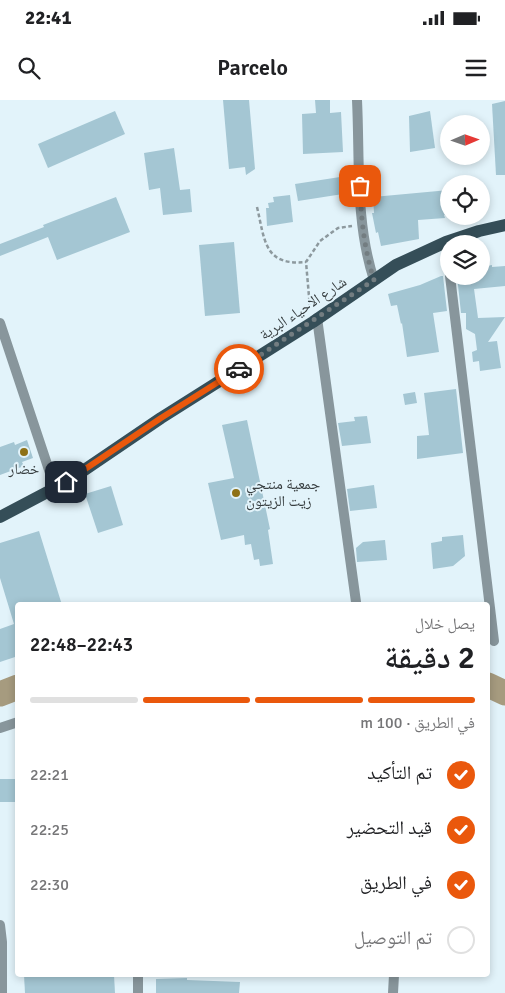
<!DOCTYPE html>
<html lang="ar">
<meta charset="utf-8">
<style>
:root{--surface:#fff;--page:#f2f2f2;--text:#202124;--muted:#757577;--line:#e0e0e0;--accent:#ea580c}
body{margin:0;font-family:Signika,"Noto Naskh Arabic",sans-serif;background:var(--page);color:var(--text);direction:rtl;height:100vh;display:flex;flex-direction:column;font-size:19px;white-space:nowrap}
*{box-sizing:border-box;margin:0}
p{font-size:16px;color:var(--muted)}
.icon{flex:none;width:28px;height:28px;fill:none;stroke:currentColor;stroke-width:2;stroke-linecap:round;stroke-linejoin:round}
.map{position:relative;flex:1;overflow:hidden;direction:ltr}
.panel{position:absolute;left:15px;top:502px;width:475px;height:375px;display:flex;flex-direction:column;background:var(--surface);border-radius:5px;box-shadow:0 2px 8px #0003;direction:rtl}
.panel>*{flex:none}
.needle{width:32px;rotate:88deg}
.tools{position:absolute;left:440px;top:15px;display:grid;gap:10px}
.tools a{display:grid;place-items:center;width:50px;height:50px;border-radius:50%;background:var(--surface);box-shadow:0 2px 8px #0003;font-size:25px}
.pin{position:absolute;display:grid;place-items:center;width:42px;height:42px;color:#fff;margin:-21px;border-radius:10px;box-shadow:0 2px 8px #0006}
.courier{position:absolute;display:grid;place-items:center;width:50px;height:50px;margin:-25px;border:4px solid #ea580c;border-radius:50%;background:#fff;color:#222;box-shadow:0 1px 6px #0007}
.headline em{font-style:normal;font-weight:600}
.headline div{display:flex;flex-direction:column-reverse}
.headline{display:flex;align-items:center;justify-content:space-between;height:85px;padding:0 15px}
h1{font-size:32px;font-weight:600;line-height:38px}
.bar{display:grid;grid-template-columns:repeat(4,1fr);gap:8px 5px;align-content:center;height:60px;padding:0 15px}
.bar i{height:6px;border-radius:4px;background:var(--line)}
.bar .on{background:var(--accent)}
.bar p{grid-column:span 4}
ol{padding:0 15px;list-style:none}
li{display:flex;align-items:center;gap:15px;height:55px}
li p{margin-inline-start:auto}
li .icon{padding:5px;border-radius:50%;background:var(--accent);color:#fff;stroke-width:4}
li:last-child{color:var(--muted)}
li i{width:28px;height:28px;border:2px solid var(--line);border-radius:50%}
.status{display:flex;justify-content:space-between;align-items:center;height:35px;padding:0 25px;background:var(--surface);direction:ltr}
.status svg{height:14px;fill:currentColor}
header{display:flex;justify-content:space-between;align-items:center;height:65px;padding:0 15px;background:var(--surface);font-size:22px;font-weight:600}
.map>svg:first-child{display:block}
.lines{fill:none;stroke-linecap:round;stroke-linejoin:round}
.river{stroke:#a69b7f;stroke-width:25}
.building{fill:#a4c6d3}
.path{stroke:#8d999e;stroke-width:2.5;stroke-dasharray:4 2.5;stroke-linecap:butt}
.minor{stroke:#88969c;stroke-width:10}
.primary{stroke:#354e58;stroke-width:12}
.done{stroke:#737d81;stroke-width:5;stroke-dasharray:0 9}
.route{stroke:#ea580c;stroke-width:6}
.poi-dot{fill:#8e7116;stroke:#e2f3fa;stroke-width:2}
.labels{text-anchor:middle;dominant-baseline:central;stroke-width:4;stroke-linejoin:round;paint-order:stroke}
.street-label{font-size:15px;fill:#373e40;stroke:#e2f3fa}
.poi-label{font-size:15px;fill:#373e40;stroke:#e2f3fa}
</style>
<div class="status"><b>22:41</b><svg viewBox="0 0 49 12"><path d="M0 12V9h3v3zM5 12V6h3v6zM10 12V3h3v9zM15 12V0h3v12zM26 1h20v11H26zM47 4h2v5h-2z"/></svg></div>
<header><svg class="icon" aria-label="menu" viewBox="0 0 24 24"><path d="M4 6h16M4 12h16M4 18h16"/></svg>Parcelo<svg class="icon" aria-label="search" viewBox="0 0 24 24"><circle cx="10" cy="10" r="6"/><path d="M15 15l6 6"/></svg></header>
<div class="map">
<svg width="505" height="893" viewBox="0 0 505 893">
<rect width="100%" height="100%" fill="#e2f3fa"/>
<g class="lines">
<g class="river">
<polyline points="488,585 505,593"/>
<polyline points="0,594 18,587"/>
</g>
</g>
<g class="building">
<polygon points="223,0 249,0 255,69 246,75 245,67 229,69"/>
<polygon points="315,0 330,0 330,13 341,12 343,52 303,54 302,14 316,13"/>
<polygon points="505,1 505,75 496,75 492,4"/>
<polygon points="115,11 125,34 48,68 38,44"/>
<polygon points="430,11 435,48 410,52 409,16"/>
<polygon points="174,48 180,90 190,89 192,112 163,115 160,88 149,90 144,53"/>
<polygon points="340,77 343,94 298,101 295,84"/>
<polygon points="449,90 449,114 444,115 445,118 418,120 419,139 381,146 378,132 376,133 372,113 374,113 373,97"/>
<polygon points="290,95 293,122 267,126 266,108 269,108 268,103 274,102 273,97"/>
<polygon points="116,97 130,132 57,160 48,137 0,156 0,144 44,127 43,125"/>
<polygon points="234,142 240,213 205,216 199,145"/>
<polygon points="492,165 492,167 505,166 505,186 474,189 478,218 505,217 488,242 497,241 501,268 480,271 479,261 473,262 472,252 477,250 475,234 466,229 466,213 461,213 457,176 481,176 481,167"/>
<polygon points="441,176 443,176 447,211 433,213 439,252 407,257 402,223 401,224 397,205 391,206 388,194 420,185"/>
<polygon points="456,289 463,353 417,359 417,336 429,335 424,293"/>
<polygon points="415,292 417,303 405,305 403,294"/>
<polygon points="367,316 371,343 342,346 338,323 355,321 354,317"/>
<polygon points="247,320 270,429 268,430 273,464 260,466 259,459 254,460 251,444 245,445 244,435 221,440 208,383 234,378 222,325"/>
<polygon points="27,340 33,358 22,362 24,366 0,375 0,347 14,342 15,345"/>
<polygon points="374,385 377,408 350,411 347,389"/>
<polygon points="111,386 123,425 98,433 85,394"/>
<polygon points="39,431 62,505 18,505 18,556 0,562 0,529 14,524 0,478 0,443"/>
<polygon points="463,435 465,456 453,466 433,469 431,443 442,441 442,437"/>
<polygon points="385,440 387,460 357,462 356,448 363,442"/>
<rect x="0" y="679" width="17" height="23"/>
<polygon points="24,875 114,875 115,893 25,893"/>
<polygon points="187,878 187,880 240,882 239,893 156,893 156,879"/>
</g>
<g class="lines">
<g class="path">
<path d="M257,107C265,141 264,166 306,162"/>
<polyline points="310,208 306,162 320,141 338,128 352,126"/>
</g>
<g class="minor">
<path d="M357,0C360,60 355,122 374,180"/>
<polyline points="446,142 449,164"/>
<polyline points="450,176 494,541"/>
<polyline points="317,218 356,502"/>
<polyline points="0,223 55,388"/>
<polyline points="0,628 18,622"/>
<polyline points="0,825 2,842 2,893"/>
<polyline points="138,893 138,875"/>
<polyline points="393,893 394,875"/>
</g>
<polyline class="primary" points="0,417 55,388 77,375 161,318 313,222 396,165 446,142 479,131 505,125"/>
</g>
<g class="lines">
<path class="done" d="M239,269L374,180C364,149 361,118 360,86"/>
<polyline class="route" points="66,382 161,318 239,269"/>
</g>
<g class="poi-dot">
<circle cx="24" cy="352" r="5"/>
<circle cx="236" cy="393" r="5"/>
</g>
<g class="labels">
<g class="street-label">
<text transform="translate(303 208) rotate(-34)">شارع الاحياء البرية</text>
</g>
<g class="poi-label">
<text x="24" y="369">خضار</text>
<text x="246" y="384" text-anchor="start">جمعية منتجي<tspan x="246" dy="17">زيت الزيتون</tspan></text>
</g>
</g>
</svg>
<div class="tools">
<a><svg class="needle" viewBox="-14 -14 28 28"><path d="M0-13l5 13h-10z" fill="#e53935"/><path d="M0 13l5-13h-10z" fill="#757577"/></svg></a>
<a><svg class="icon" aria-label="locate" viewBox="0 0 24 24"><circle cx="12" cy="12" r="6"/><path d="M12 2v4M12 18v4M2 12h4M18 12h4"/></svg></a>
<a><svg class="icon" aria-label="layers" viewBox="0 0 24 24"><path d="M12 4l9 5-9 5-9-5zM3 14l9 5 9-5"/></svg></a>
</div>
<div class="pin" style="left:360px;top:86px;background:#ea580c"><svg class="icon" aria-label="bag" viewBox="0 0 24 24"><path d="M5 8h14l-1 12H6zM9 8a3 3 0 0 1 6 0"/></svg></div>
<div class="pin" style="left:66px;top:382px;background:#1f2937"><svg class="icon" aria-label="home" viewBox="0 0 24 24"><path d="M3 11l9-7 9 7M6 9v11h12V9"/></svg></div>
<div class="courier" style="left:239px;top:269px"><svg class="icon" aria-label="car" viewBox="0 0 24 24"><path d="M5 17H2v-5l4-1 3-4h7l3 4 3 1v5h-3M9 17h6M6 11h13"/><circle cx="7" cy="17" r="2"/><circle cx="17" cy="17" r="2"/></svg></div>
<section class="panel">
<div class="headline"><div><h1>2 دقيقة</h1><p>يصل خلال</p></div><em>22:43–22:48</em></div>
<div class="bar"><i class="on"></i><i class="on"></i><i class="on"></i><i></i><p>في الطريق · 100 m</p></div>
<ol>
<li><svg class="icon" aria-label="check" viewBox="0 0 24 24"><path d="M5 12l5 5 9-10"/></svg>تم التأكيد<p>22:21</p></li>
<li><svg class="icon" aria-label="check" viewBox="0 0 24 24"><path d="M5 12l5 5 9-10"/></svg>قيد التحضير<p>22:25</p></li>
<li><svg class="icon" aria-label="check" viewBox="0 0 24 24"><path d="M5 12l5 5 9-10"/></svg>في الطريق<p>22:30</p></li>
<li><i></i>تم التوصيل</li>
</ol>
</section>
</div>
